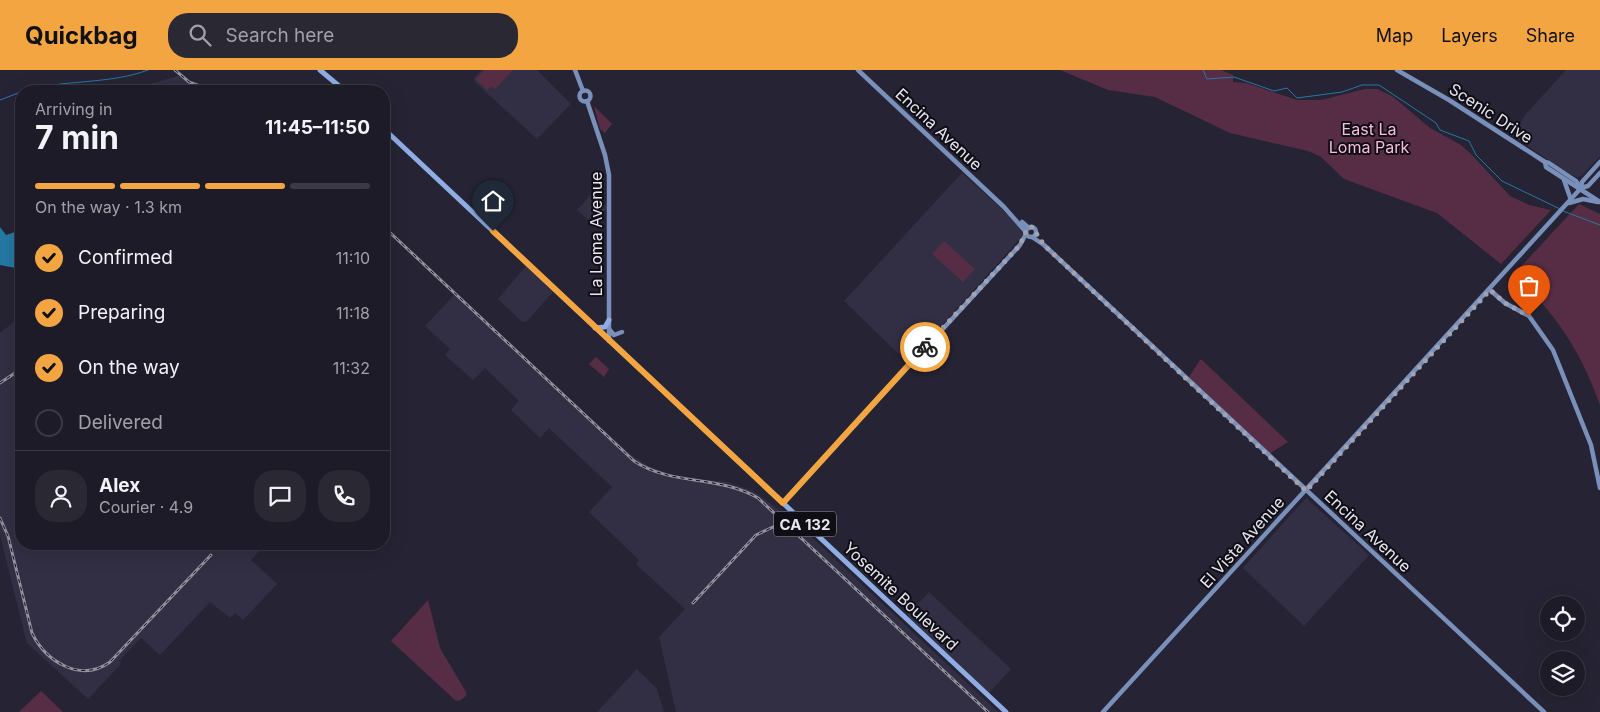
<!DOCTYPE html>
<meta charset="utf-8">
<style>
:root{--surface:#1c1b27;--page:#292833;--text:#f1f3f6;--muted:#a0a1a7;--line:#3a3944;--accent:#f2a541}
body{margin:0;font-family:Inter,sans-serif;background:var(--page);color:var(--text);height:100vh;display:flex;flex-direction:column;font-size:19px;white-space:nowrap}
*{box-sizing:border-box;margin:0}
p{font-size:16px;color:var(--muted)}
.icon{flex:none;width:28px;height:28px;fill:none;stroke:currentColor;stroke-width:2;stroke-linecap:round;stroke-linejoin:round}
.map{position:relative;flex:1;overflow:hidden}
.sheet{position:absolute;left:15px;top:15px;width:375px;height:465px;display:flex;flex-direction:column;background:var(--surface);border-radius:20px;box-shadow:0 5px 20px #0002,0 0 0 1px var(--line)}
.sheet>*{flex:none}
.buttons{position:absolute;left:1540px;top:526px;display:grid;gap:10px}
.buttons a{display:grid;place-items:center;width:45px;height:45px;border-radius:50%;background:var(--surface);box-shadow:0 5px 20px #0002,0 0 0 1px var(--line);font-size:25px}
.pin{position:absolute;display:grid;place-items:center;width:42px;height:42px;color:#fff;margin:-51px -21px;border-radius:50% 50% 50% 0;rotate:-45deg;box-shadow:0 0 5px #0007}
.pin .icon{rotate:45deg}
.courier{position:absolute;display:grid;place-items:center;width:50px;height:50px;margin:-25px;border:4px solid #f2a541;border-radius:50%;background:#fff;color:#222;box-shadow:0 1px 6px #0007}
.overview em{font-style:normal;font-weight:700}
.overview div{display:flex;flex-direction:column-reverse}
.overview{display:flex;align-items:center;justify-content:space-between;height:85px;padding:0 20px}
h1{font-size:32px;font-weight:700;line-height:38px}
.bar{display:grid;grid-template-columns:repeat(4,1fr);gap:8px 5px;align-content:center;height:60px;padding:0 20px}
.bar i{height:6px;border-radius:4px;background:var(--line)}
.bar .on{background:var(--accent)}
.bar p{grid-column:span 4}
.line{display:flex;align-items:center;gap:12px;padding:0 20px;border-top:1px solid var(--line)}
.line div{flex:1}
.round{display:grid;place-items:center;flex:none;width:52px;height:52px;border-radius:20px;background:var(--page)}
ol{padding:0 20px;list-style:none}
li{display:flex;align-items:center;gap:15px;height:55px}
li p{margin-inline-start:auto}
li .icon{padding:5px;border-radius:50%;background:var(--accent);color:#111;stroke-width:4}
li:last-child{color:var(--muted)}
li i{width:28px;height:28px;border:2px solid var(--line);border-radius:50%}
header{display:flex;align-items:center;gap:30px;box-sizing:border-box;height:70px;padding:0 25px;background:var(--accent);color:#111}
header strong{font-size:24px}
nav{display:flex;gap:28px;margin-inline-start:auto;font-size:18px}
.search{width:350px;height:45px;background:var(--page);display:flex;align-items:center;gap:12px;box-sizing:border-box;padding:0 18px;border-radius:20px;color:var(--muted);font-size:19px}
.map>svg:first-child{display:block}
.built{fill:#322f44}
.green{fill:#562d44}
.water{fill:#2479a3}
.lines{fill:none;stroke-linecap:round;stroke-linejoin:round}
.stream{stroke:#2479a3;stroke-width:1}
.secondary{stroke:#7990ba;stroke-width:4.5}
.primary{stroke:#8fade4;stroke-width:5}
.rail-casing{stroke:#92919e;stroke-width:3}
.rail{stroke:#0f0e15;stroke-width:1;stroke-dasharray:4;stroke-linecap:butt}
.done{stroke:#a3a2af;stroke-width:5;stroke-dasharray:0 9}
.route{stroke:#f2a541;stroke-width:6}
.labels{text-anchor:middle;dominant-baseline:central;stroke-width:4;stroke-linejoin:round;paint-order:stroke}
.shield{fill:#0f0e15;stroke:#a6a5af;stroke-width:1}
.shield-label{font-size:15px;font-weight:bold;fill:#e7e6f1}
.street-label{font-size:16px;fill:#e7e6f1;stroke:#0f0e15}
.park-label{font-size:16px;fill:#f9bddd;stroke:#0f0e15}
</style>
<header>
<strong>Quickbag</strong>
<div class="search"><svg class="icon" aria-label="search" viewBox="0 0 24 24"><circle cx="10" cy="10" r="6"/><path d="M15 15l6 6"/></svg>Search here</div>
<nav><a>Map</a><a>Layers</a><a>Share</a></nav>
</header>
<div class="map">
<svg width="1600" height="642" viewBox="0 0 1600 642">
<rect width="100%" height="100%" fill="#262434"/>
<g class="built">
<polygon points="482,0 537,0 571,34 537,69 475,12 474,8"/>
<polygon points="1566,0 1600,0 1600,86 1581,106 1577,107 1566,102 1513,66 1525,45"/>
<polygon points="178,6 192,15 209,21 125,21"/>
<polygon points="962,103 1016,152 1025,163 908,293 844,231"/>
<polygon points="592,123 608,137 594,155 577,140"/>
<polygon points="526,196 553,222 527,251 522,252 498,229"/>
<polygon points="455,224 630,384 650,397 677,407 727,412 753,421 766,430 804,460 998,642 676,642 659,567 685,539 636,494 639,490 589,442 612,417 549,358 540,368 511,340 519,331 485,298 473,310 445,285 450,279 425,256"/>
<polygon points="21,246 21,474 265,474 251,490 277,514 243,550 235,543 230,548 210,532 160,585 141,568 119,591 121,594 88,629 27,573 0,466 0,263"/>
<polygon points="1306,428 1369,485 1304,556 1243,498"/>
<polygon points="929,522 1011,599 989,623 907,546"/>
<polygon points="637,599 657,619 664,642 597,642"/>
</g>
<g class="green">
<polygon points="484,0 513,0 495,19 491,16 487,20 476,9"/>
<polygon points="1060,0 1221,0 1233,5 1233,12 1246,13 1297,30 1321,30 1365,19 1377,19 1392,26 1430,58 1461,75 1471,84 1510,126 1529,135 1551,140 1501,194 1437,143 1344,109 1321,87 1308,81 1230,63 1155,27 1108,20"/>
<polygon points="594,36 612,54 605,63 600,59"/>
<path d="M1579,134L1600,144V335C1581,281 1555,243 1514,204Z"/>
<polygon points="944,171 975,199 963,212 932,184"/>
<polygon points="596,287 609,299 604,307 589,294"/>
<polygon points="1200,290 1202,290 1288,372 1269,384 1189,307"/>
<polygon points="428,530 440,578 466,622 466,626 459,631 455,630 391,571"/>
<polygon points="41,621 63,642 19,642"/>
</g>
<polygon class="water" points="0,157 6,165 21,160 21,199 0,195"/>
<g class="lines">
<g class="stream">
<polyline points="1203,0 1207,9 1234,7 1274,21 1287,18 1297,28 1342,22 1362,15 1379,15 1436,53 1440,60 1469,71 1476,85 1502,111 1560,139"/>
<path d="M23,21C64,9 108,15 148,0"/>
<polyline points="0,30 21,22"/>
<polyline points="1563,141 1600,155"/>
</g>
<g class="secondary">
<polyline points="575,0 583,21"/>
<polyline points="858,0 1004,137 1026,162"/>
<polyline points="1397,0 1449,30 1545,92 1549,93 1576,111 1581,118"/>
<circle cx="585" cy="26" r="5.5"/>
<polyline points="587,31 605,85 609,105 609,271"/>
<polyline points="1545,92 1546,97 1600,132"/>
<polyline points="1564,110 1571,130"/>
<polyline points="1581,118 1588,116 1600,103"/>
<polyline points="1569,133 1583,129 1598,132"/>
<polyline points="1022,152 1029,158"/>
<circle cx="1031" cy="162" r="5"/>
<polyline points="1032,167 1044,175 1544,642"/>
<polyline points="1490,220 1505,233 1529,246 1553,280 1591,375 1600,418"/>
<polyline points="609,259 614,265 622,262"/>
<polyline points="783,433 1020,175 1026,164"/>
<polyline points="1103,642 1581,118 1582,112 1600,92"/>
</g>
<g class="primary">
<polyline points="320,0 345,21"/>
<polyline points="384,59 1006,642"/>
<polyline points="595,258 605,257 609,250"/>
</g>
<g class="rail-casing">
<g id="rail">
<polyline points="175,0 189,12 213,21"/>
<path d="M384,157L634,391C672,416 719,405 758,428L988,642"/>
<polyline points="0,313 21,299"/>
<path d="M0,448L8,466L32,563C46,592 81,613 110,592L211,485"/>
<polyline points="693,533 756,465 773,457 793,460"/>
</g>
</g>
<use href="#rail" class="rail"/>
</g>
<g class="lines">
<polyline class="done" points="925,277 1020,175 1027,159 1032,157 1044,175 1306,421 1490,220 1505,233 1529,246"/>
<polyline class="route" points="493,161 783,433 925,277"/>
</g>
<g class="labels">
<rect class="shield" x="774" y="441.5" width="62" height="25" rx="4"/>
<g class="shield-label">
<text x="805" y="454">CA 132</text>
</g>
<g class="street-label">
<text transform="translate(1491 43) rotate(33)">Scenic Drive</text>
<text transform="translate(939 59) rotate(43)">Encina Avenue</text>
<text transform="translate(596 164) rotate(-90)">La Loma Avenue</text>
<text transform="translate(1368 461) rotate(43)">Encina Avenue</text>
<text transform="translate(1242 472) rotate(-48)">El Vista Avenue</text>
<text transform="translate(901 526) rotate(43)">Yosemite Boulevard</text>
</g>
<g class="park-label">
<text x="1369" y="59">East La<tspan x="1369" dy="18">Loma Park</tspan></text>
</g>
</g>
</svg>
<div class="buttons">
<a><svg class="icon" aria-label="locate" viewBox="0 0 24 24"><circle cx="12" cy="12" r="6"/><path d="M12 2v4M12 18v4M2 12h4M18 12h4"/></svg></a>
<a><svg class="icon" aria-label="layers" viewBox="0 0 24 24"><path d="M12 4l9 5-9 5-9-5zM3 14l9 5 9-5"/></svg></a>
</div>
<div class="pin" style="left:1529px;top:246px;background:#ea580c"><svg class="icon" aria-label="bag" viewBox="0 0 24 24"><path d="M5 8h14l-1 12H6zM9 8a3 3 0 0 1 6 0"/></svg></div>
<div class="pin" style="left:493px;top:161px;background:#1f2937"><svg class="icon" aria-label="home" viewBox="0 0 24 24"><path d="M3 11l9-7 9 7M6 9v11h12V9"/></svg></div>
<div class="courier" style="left:925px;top:277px"><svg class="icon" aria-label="bike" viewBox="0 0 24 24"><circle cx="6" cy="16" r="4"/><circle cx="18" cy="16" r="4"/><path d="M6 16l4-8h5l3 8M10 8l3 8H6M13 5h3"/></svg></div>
<section class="sheet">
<div class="overview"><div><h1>7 min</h1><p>Arriving in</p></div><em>11:45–11:50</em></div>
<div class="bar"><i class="on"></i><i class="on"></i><i class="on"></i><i></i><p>On the way · 1.3 km</p></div>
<ol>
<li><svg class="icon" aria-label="check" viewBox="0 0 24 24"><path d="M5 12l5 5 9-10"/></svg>Confirmed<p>11:10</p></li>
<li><svg class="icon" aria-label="check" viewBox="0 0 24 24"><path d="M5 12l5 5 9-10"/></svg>Preparing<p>11:18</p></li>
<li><svg class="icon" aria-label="check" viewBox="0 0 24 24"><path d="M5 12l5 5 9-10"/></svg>On the way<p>11:32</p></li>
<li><i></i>Delivered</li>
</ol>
<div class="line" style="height:90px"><a class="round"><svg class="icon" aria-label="person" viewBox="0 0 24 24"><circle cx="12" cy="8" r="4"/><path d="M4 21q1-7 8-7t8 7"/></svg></a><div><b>Alex</b><p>Courier · 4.9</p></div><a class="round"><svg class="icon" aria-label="chat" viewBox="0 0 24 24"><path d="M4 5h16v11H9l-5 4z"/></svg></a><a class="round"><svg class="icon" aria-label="phone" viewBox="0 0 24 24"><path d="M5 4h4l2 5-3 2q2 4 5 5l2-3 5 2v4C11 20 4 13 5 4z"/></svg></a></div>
</section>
</div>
